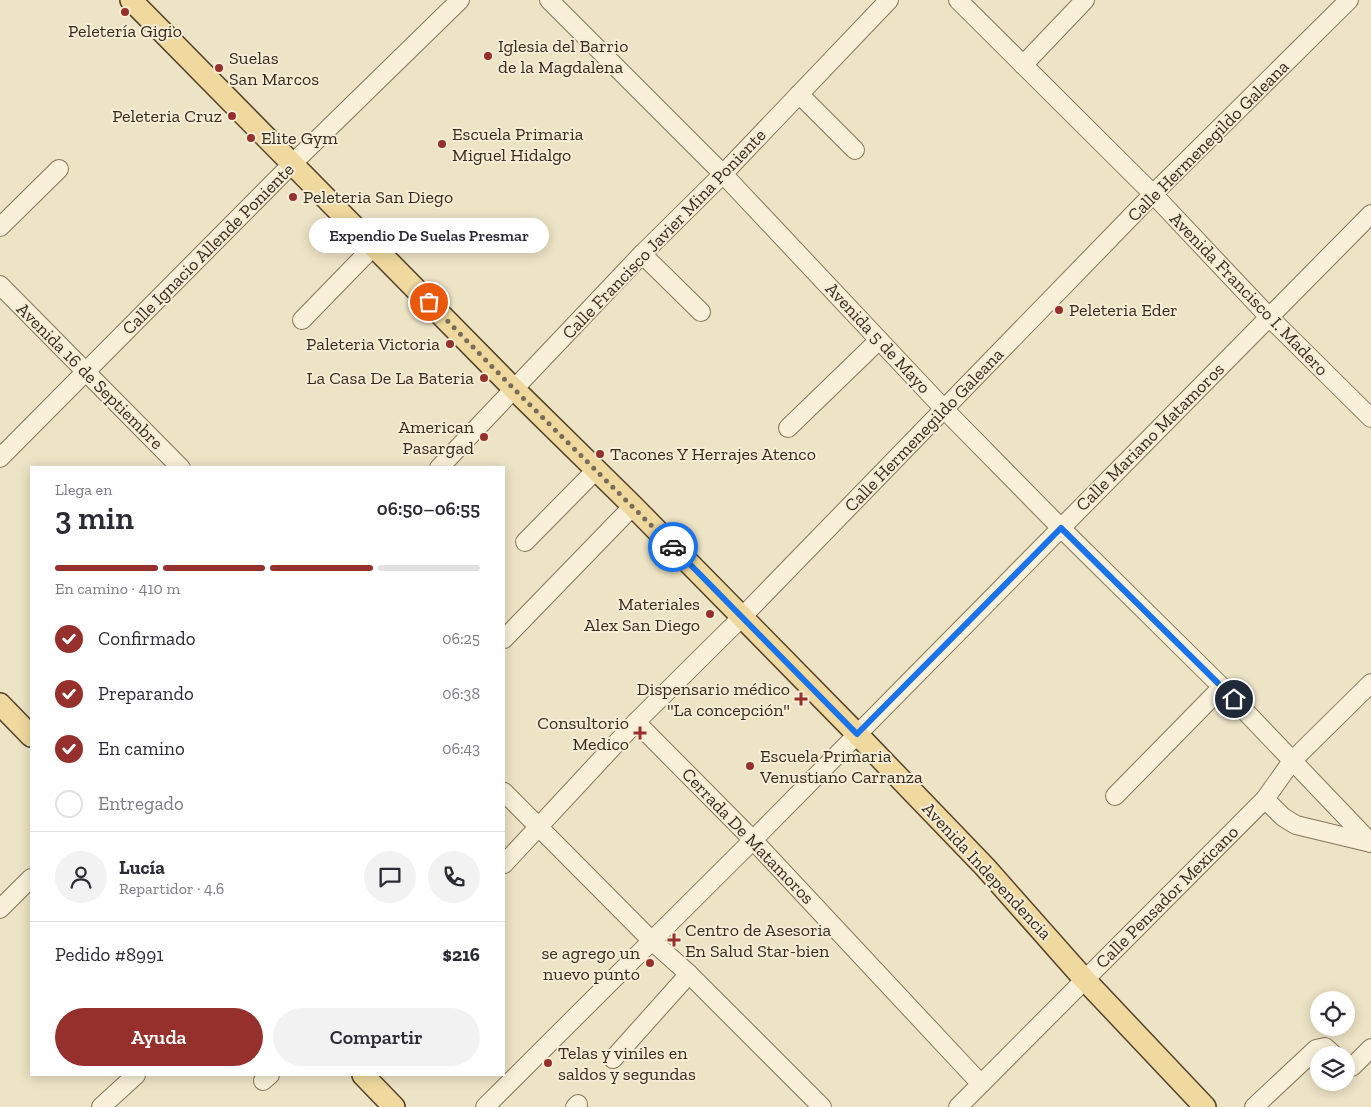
<!DOCTYPE html>
<html lang="es">
<meta charset="utf-8">
<style>
:root{--surface:#fff;--page:#f2f2f3;--text:#2b2b33;--muted:#7c7c81;--line:#e1e1e2;--accent:#96302d}
body{margin:0;font-family:"Zilla Slab",serif;background:var(--page);color:var(--text);height:100vh;display:flex;flex-direction:column;font-size:19px;white-space:nowrap}
*{box-sizing:border-box;margin:0}
p{font-size:16px;color:var(--muted)}
.icon{flex:none;width:28px;height:28px;fill:none;stroke:currentColor;stroke-width:2;stroke-linecap:round;stroke-linejoin:round}
.map{position:relative;flex:1;overflow:hidden}
.details{position:absolute;left:30px;top:466px;width:475px;height:610px;display:flex;flex-direction:column;background:var(--surface);border-radius:0px;box-shadow:0 2px 12px #0003}
.details>*{flex:none}
.controls{position:absolute;left:1310px;top:991px;display:grid;gap:10px}
.controls a{display:grid;place-items:center;width:45px;height:45px;border-radius:50%;background:var(--surface);box-shadow:0 2px 12px #0003;font-size:25px}
.pin{position:absolute;display:grid;place-items:center;width:42px;height:42px;color:#fff;margin:-21px;border:2px solid #fff;border-radius:50%;box-shadow:0 1px 5px #0007}
.courier{position:absolute;display:grid;place-items:center;width:50px;height:50px;margin:-25px;border:4px solid #1a73e8;border-radius:50%;background:#fff;color:#222;box-shadow:0 1px 6px #0007}
.bubble{position:absolute;height:35px;border-radius:18px;background:var(--surface);box-shadow:0 2px 12px #0003;font-size:16px;font-weight:600;line-height:35px;text-align:center}
.head em{font-style:normal;font-weight:600}
.head div{display:flex;flex-direction:column-reverse}
.head{display:flex;align-items:center;justify-content:space-between;height:85px;padding:0 25px}
h1{font-size:32px;font-weight:600;line-height:38px}
.bar{display:grid;grid-template-columns:repeat(4,1fr);gap:8px 5px;align-content:center;height:60px;padding:0 25px}
.bar i{height:6px;border-radius:4px;background:var(--line)}
.bar .active{background:var(--accent)}
.bar p{grid-column:span 4}
.line{display:flex;align-items:center;gap:12px;padding:0 25px;border-top:1px solid var(--line)}
.line div{flex:1}
.round{display:grid;place-items:center;flex:none;width:52px;height:52px;border-radius:26px;background:var(--page)}
ol{padding:0 25px;list-style:none}
li{display:flex;align-items:center;gap:15px;height:55px}
li p{margin-inline-start:auto}
li .icon{padding:5px;border-radius:50%;background:var(--accent);color:#fff;stroke-width:4}
li:last-child{color:var(--muted)}
li i{width:28px;height:28px;border:2px solid var(--line);border-radius:50%}
.button{display:flex;gap:10px;margin-top:auto;padding:10px 25px}
.button a{flex:1;height:58px;border-radius:30px;background:var(--accent);color:#fff;font-size:20px;font-weight:600;line-height:58px;text-align:center}
.button a+a{background:var(--page);color:var(--text)}
.map>svg:first-child{display:block}
.lines{fill:none;stroke-linecap:round;stroke-linejoin:round}
.minor-casing{stroke:#88755b;stroke-width:20}
.major-casing{stroke:#564330;stroke-width:24}
.minor{stroke:#f8f0d8;stroke-width:18}
.major{stroke:#efd99e;stroke-width:21}
.done{stroke:#786c59;stroke-width:5;stroke-dasharray:0 9}
.route{stroke:#1a73e8;stroke-width:6}
.poi-dot{fill:#96302d;stroke:#f5edd5;stroke-width:2}
.labels{text-anchor:middle;dominant-baseline:central;stroke-width:4;stroke-linejoin:round;paint-order:stroke}
.poi-label{font-size:18px;fill:#392c1f;stroke:#f5edd5;text-anchor:start}
.street-label{font-size:18px;fill:#392c1f;stroke:#f5edd5}
</style>
<div class="map">
<svg width="1371" height="1107" viewBox="0 0 1371 1107">
<rect width="100%" height="100%" fill="#ede3c5"/>
<g class="lines">
<g class="minor-casing">
<g id="minor">
<polyline points="549,0 723,174 945,410 1061,528 1222,687 1371,843"/>
<polyline points="958,0 1153,194 1269,317 1371,418"/>
<polyline points="1023,65 1085,0"/>
<polyline points="799,94 855,150"/>
<polyline points="0,227 59,169"/>
<polyline points="642,254 701,312"/>
<polyline points="0,285 181,468"/>
<polyline points="302,320 374,246"/>
<polyline points="788,428 879,340"/>
<polyline points="0,458 292,164 460,0"/>
<polyline points="439,468 642,254 723,174 889,0"/>
<polyline points="525,542 596,470"/>
<polyline points="504,639 633,506"/>
<polyline points="636,722 753,840 981,1084"/>
<polyline points="504,792 652,941 689,974 822,1107"/>
<polyline points="1115,796 1222,687"/>
<polyline points="1265,799 1283,817 1296,825 1371,843"/>
<polyline points="504,864 636,722 742,617 1153,194 1349,0"/>
<polyline points="0,909 31,878"/>
<polyline points="613,1059 689,974"/>
<polyline points="1346,1067 1352,1067 1371,1048"/>
<polyline points="263,1081 270,1075"/>
<polyline points="101,1107 136,1075"/>
<polyline points="485,1107 753,840 1371,214"/>
<polyline points="575,1107 578,1104"/>
<polyline points="958,1107 1265,799 1292,761 1371,683"/>
<polyline points="1254,1107 1316,1049 1325,1047 1334,1055"/>
</g>
</g>
<g class="major-casing">
<g id="major">
<polyline points="131,0 514,389 633,506 857,734 985,867 1085,980 1205,1107"/>
<polyline points="0,704 31,736"/>
<polyline points="363,1075 394,1107"/>
</g>
</g>
<use href="#minor" class="minor"/>
<use href="#major" class="major"/>
</g>
<g class="lines">
<polyline class="done" points="429,302 514,389 673,547"/>
<polyline class="route" points="673,547 857,734 1061,528 1234,699"/>
</g>
<g class="poi-dot">
<circle cx="125" cy="12" r="5"/>
<circle cx="488" cy="56" r="5"/>
<circle cx="219" cy="68" r="5"/>
<circle cx="232" cy="116" r="5"/>
<circle cx="251" cy="138" r="5"/>
<circle cx="442" cy="144" r="5"/>
<circle cx="293" cy="197" r="5"/>
<circle cx="1059" cy="310" r="5"/>
<circle cx="450" cy="344" r="5"/>
<circle cx="484" cy="378" r="5"/>
<circle cx="484" cy="437" r="5"/>
<circle cx="600" cy="454" r="5"/>
<circle cx="710" cy="614" r="5"/>
<path d="M798.5 691.5h5v5h5v5h-5v5h-5v-5h-5v-5h5z"/>
<path d="M637.5 725.5h5v5h5v5h-5v5h-5v-5h-5v-5h5z"/>
<circle cx="750" cy="766" r="5"/>
<path d="M671.5 932.5h5v5h5v5h-5v5h-5v-5h-5v-5h5z"/>
<circle cx="650" cy="963" r="5"/>
<circle cx="548" cy="1063" r="5"/>
</g>
<g class="labels">
<g class="poi-label">
<text x="125" y="31" text-anchor="middle">Peletería Gigio</text>
<text x="498" y="46">Iglesia del Barrio<tspan x="498" dy="21">de la Magdalena</tspan></text>
<text x="229" y="58">Suelas<tspan x="229" dy="21">San Marcos</tspan></text>
<text x="222" y="116" text-anchor="end">Peleteria Cruz</text>
<text x="452" y="134">Escuela Primaria<tspan x="452" dy="21">Miguel Hidalgo</tspan></text>
<text x="261" y="138">Elite Gym</text>
<text x="303" y="197">Peleteria San Diego</text>
<text x="1069" y="310">Peleteria Eder</text>
<text x="440" y="344" text-anchor="end">Paleteria Victoria</text>
<text x="474" y="378" text-anchor="end">La Casa De La Bateria</text>
<text x="474" y="427" text-anchor="end">American<tspan x="474" dy="21">Pasargad</tspan></text>
<text x="610" y="454">Tacones Y Herrajes Atenco</text>
<text x="700" y="604" text-anchor="end">Materiales<tspan x="700" dy="21">Alex San Diego</tspan></text>
<text x="790" y="689" text-anchor="end">Dispensario médico<tspan x="790" dy="21">"La concepción"</tspan></text>
<text x="629" y="723" text-anchor="end">Consultorio<tspan x="629" dy="21">Medico</tspan></text>
<text x="760" y="756">Escuela Primaria<tspan x="760" dy="21">Venustiano Carranza</tspan></text>
<text x="685" y="930">Centro de Asesoria<tspan x="685" dy="21">En Salud Star-bien</tspan></text>
<text x="640" y="953" text-anchor="end">se agrego un<tspan x="640" dy="21">nuevo punto</tspan></text>
<text x="558" y="1053">Telas y viniles en<tspan x="558" dy="21">saldos y segundas</tspan></text>
</g>
<g class="street-label">
<text transform="translate(1208 141) rotate(-45)">Calle Hermenegildo Galeana</text>
<text transform="translate(664 234) rotate(-46)">Calle Francisco Javier Mina Poniente</text>
<text transform="translate(208 249) rotate(-45)">Calle Ignacio Allende Poniente</text>
<text transform="translate(1249 294) rotate(46)">Avenida Francisco I. Madero</text>
<text transform="translate(878 338) rotate(47)">Avenida 5 de Mayo</text>
<text transform="translate(90 376) rotate(45)">Avenida 16 de Septiembre</text>
<text transform="translate(924 430) rotate(-46)">Calle Hermenegildo Galeana</text>
<text transform="translate(1150 437) rotate(-45)">Calle Mariano Matamoros</text>
<text transform="translate(748 836) rotate(46)">Cerrada De Matamoros</text>
<text transform="translate(987 871) rotate(47)">Avenida Independencia</text>
<text transform="translate(1167 897) rotate(-45)">Calle Pensador Mexicano</text>
</g>
</g>
</svg>
<div class="controls">
<a><svg class="icon" aria-label="locate" viewBox="0 0 24 24"><circle cx="12" cy="12" r="6"/><path d="M12 2v4M12 18v4M2 12h4M18 12h4"/></svg></a>
<a><svg class="icon" aria-label="layers" viewBox="0 0 24 24"><path d="M12 4l9 5-9 5-9-5zM3 14l9 5 9-5"/></svg></a>
</div>
<div class="pin" style="left:429px;top:302px;background:#ea580c"><svg class="icon" aria-label="bag" viewBox="0 0 24 24"><path d="M5 8h14l-1 12H6zM9 8a3 3 0 0 1 6 0"/></svg></div>
<div class="pin" style="left:1234px;top:699px;background:#1f2937"><svg class="icon" aria-label="home" viewBox="0 0 24 24"><path d="M3 11l9-7 9 7M6 9v11h12V9"/></svg></div>
<div class="courier" style="left:673px;top:547px"><svg class="icon" aria-label="car" viewBox="0 0 24 24"><path d="M5 17H2v-5l4-1 3-4h7l3 4 3 1v5h-3M9 17h6M6 11h13"/><circle cx="7" cy="17" r="2"/><circle cx="17" cy="17" r="2"/></svg></div>
<div class="bubble" style="left:309px;top:218px;width:240px">Expendio De Suelas Presmar</div>
<section class="details">
<div class="head"><div><h1>3 min</h1><p>Llega en</p></div><em>06:50–06:55</em></div>
<div class="bar"><i class="active"></i><i class="active"></i><i class="active"></i><i></i><p>En camino · 410 m</p></div>
<ol>
<li><svg class="icon" aria-label="check" viewBox="0 0 24 24"><path d="M5 12l5 5 9-10"/></svg>Confirmado<p>06:25</p></li>
<li><svg class="icon" aria-label="check" viewBox="0 0 24 24"><path d="M5 12l5 5 9-10"/></svg>Preparando<p>06:38</p></li>
<li><svg class="icon" aria-label="check" viewBox="0 0 24 24"><path d="M5 12l5 5 9-10"/></svg>En camino<p>06:43</p></li>
<li><i></i>Entregado</li>
</ol>
<div class="line" style="height:90px"><a class="round"><svg class="icon" aria-label="person" viewBox="0 0 24 24"><circle cx="12" cy="8" r="4"/><path d="M4 21q1-7 8-7t8 7"/></svg></a><div><b>Lucía</b><p>Repartidor · 4.6</p></div><a class="round"><svg class="icon" aria-label="chat" viewBox="0 0 24 24"><path d="M4 5h16v11H9l-5 4z"/></svg></a><a class="round"><svg class="icon" aria-label="phone" viewBox="0 0 24 24"><path d="M5 4h4l2 5-3 2q2 4 5 5l2-3 5 2v4C11 20 4 13 5 4z"/></svg></a></div>
<div class="line" style="height:65px"><div>Pedido #8991</div><b>$216</b></div>
<div class="button"><a>Ayuda</a><a>Compartir</a></div>
</section>
</div>
